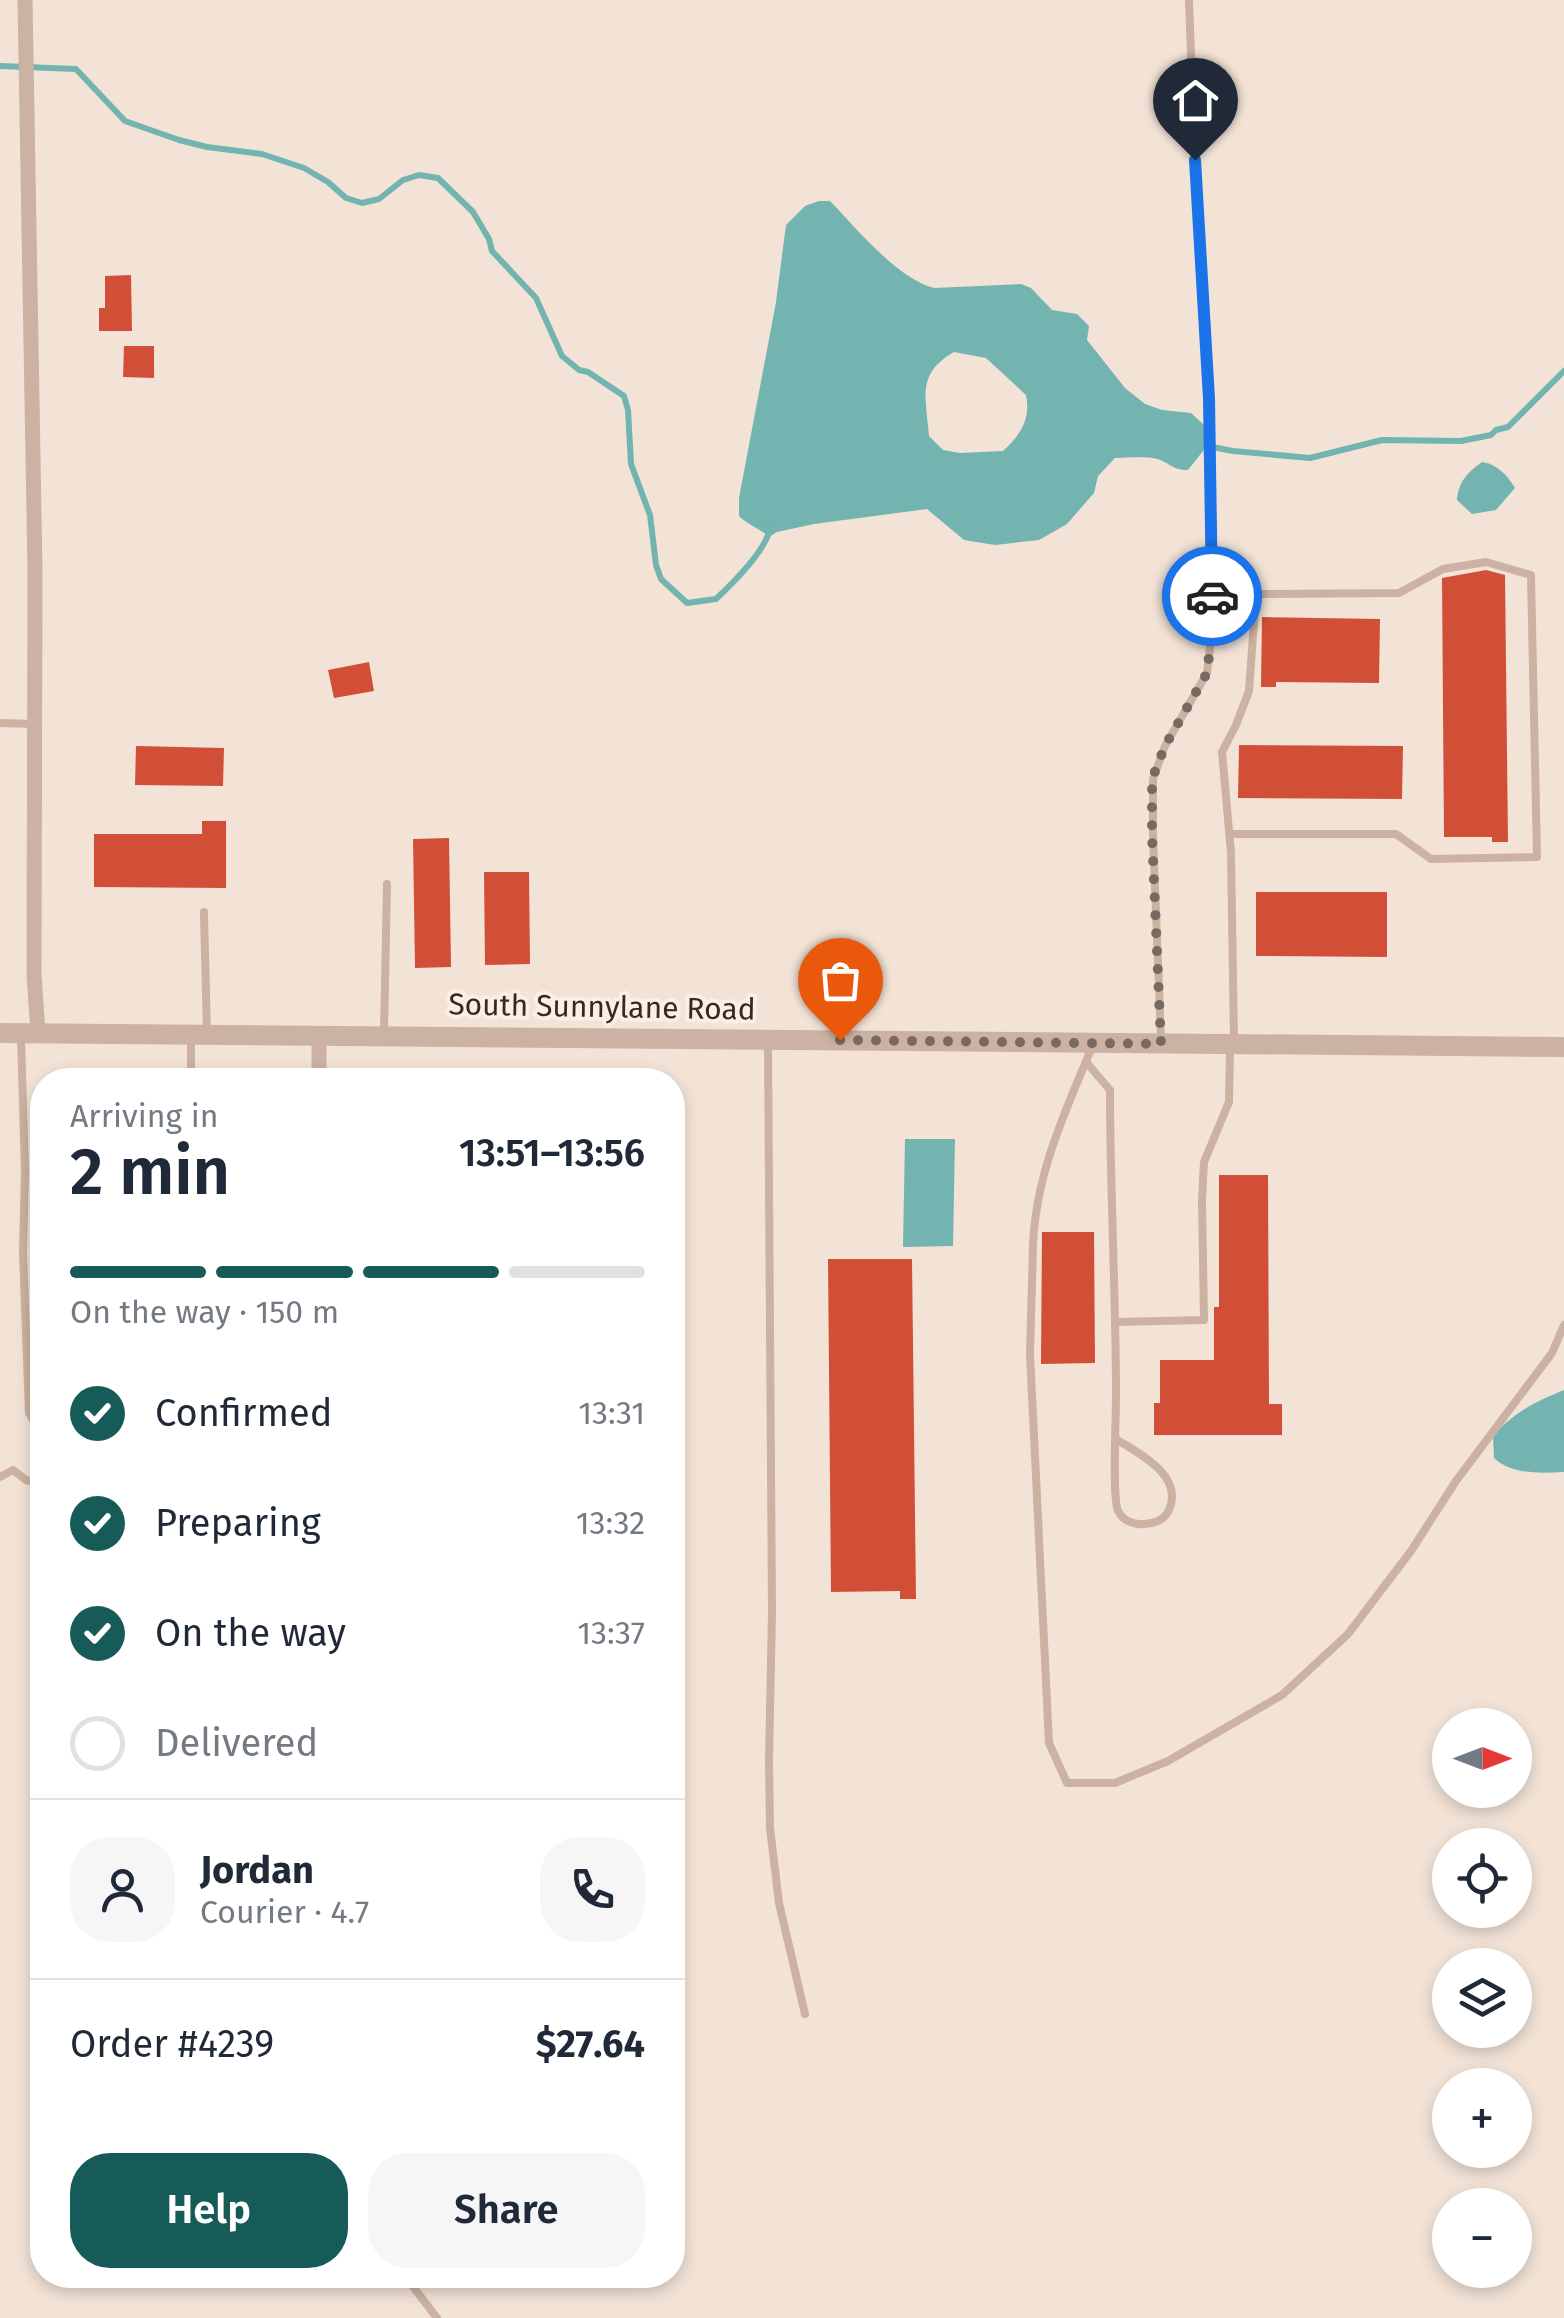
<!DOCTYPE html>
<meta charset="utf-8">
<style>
:root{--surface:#fff;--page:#f6f6f7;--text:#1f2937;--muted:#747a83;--line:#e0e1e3;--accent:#175b59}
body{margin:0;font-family:"Fira Sans",sans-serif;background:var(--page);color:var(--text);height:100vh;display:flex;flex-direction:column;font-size:38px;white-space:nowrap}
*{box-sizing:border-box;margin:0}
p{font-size:32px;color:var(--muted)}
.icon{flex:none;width:55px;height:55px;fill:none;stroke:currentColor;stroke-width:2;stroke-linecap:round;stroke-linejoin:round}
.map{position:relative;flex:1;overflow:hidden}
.details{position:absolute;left:30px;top:1068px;width:655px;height:1220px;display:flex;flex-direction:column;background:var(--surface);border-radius:40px;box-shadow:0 5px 15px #0003}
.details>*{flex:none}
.needle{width:65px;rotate:90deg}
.controls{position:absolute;left:1432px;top:1708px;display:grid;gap:20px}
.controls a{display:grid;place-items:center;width:100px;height:100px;border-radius:50%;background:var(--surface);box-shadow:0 5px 15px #0003;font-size:50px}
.pin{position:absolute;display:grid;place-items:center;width:85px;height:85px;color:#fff;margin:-102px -42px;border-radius:50% 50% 50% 0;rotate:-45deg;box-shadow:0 0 10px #0007}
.pin .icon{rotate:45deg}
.courier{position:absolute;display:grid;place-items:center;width:100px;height:100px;margin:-50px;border:8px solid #1a73e8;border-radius:50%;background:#fff;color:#222;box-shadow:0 2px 12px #0007}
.summary em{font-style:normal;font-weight:600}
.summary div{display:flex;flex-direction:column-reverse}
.summary{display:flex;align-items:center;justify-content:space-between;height:170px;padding:0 40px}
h1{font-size:65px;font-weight:600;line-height:75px}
.bar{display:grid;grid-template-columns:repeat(4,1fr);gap:15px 10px;align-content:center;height:120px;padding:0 40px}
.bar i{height:12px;border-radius:8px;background:var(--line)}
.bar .on{background:var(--accent)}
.bar p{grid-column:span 4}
.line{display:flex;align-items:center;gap:25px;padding:0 40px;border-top:2px solid var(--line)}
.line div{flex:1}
.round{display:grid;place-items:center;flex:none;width:105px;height:105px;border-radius:40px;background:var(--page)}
ol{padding:0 40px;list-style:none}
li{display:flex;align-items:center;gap:30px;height:110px}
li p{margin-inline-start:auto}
li .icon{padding:10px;border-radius:50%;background:var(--accent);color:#fff;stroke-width:4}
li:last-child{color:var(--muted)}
li i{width:55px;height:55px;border:5px solid var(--line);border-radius:50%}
.action{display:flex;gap:20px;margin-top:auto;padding:20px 40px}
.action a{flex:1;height:115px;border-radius:40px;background:var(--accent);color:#fff;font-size:40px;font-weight:600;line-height:115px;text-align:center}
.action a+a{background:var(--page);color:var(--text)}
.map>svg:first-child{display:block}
.water{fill:#73b3b0;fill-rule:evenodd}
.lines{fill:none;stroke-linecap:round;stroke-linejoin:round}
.stream{stroke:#73b3b0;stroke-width:6}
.building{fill:#d14f37}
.service{stroke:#ccb2a2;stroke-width:8}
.minor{stroke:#ccb2a2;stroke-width:15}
.tertiary{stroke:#ccb2a2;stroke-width:20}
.done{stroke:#786a63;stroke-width:10;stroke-dasharray:0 18}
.route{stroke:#1a73e8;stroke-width:12}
.labels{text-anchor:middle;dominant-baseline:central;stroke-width:8;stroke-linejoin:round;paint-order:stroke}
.street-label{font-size:30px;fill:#362925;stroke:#fbeee3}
</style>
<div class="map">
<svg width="1564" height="2318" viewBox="0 0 1564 2318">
<rect width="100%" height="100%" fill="#f3e3d7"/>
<g class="water">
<path d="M819,201H830C856,228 898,279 934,288L1021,284L1031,288L1052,310L1077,314L1089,326L1087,340L1125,388L1145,404L1162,410L1191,413L1204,425V441L1207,446L1188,470C1171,470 1171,463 1157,459C1145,456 1128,458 1115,458L1098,476L1094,493L1067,524L1039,540L995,545L964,540L927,509L814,524L777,532L769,537C759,528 748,525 739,516V498L776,302L786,225L805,206ZM954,352L986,358L1026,395C1031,420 1020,435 1003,451L960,453L943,450L929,436C926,397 916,374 954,352Z"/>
<path d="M1482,462C1497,464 1507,475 1515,488L1496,510L1472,514L1457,500C1458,482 1468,472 1482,462Z"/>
<polygon points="905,1139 955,1139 953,1246 903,1247"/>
<path d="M1564,1390V1472C1540,1473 1512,1475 1494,1458L1493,1435C1518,1410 1533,1403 1564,1390Z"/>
</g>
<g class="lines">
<g class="stream">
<path d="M0,66L76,69L125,121L179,140L207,147L262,154L304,168L328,182L346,198L362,203L379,199L403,180L419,175L438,178L473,212L489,239L492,251L536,298L562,356L579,370L588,372L624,396L628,410L631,464L650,515L656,565L661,579L687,603L716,599C733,583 765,551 770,529"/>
<polyline points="1207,446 1233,451 1310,458 1382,440 1461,441 1491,435 1496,430 1508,427 1564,371"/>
</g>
</g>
<g class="building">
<polygon points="131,275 132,331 99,331 99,308 105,308 105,276"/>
<polygon points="124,346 154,346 154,378 123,377"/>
<polygon points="1486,570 1505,575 1508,842 1492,842 1492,837 1444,837 1442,578"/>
<polygon points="1262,617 1380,619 1379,683 1276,682 1276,687 1261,687"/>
<polygon points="369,662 374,691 334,698 328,670"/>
<polygon points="1239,745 1403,746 1402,799 1238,798"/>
<polygon points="136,746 224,748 223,786 135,785"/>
<polygon points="202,821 226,821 226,888 94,887 94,834 202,834"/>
<polygon points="449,838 451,967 415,968 413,839"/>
<polygon points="484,872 529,872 530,964 485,965"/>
<polygon points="1256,892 1387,892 1387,957 1256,956"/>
<polygon points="1219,1175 1268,1175 1269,1404 1282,1404 1282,1435 1154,1435 1154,1403 1160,1403 1160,1360 1214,1360 1214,1307 1219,1307"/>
<polygon points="1042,1232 1094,1232 1095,1363 1041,1364"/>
<polygon points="828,1259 912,1259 916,1599 900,1599 900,1591 831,1592"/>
</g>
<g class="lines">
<g class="service">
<polyline points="0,723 35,724"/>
<polyline points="1229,834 1396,834 1431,859 1537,857 1531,575 1486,562 1443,569 1399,593 1256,594 1249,691 1236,725 1222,752 1231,853 1234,1040"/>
<polyline points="204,912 207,1034"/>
<polyline points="384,1035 387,884"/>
<polyline points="21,1038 25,1171 23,1252 29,1413 42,1435"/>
<polyline points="191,1038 191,1080"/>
<polyline points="1161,1039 1153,835 1153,779 1165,746 1207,673 1210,647 1213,553 1209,399 1196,194 1189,0"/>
<polyline points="768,1044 772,1612 769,1761 770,1828 779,1903 805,2014"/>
<path d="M1092,1047C1065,1112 1036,1173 1033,1245L1030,1354L1049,1743L1067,1783H1115L1168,1761L1282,1695L1348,1634L1411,1551L1456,1481L1552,1353L1564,1325"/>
<path d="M1086,1062L1110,1090C1110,1192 1116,1294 1116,1397C1116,1417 1112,1497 1118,1511C1125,1525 1144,1527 1158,1521C1165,1518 1169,1512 1171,1504C1179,1473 1138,1453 1116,1439"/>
<polyline points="1116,1322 1204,1320 1202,1200 1204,1162 1229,1102 1230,1048"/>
<polyline points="0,1477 13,1470 26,1480 42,1484"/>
<polyline points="404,2275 437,2318"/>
</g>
<g class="minor">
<polyline points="25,0 35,572 34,975 38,1033"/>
<polyline points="319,1080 319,1034"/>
</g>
<polyline class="tertiary" points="0,1033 1564,1047"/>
</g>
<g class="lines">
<polyline class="done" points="840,1040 1161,1044 1152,835 1152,779 1165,746 1207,673 1210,648 1212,596"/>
<polyline class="route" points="1195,160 1209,399 1212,596"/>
</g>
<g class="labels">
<g class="street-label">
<text transform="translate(602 1007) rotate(1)">South Sunnylane Road</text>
</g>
</g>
</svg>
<div class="controls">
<a><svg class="needle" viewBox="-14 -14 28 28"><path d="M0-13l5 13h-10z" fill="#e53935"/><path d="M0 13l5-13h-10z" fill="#747a83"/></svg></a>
<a><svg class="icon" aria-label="locate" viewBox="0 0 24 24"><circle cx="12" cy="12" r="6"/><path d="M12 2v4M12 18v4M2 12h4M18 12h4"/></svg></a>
<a><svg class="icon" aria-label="layers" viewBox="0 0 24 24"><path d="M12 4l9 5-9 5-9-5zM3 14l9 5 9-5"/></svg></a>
<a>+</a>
<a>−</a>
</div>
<div class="pin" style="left:840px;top:1040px;background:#ea580c"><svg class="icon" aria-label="bag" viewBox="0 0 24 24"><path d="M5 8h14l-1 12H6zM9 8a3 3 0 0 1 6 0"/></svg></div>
<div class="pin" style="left:1195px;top:160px;background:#1f2937"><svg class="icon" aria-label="home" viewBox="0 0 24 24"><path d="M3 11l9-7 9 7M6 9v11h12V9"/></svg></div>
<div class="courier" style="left:1212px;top:596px"><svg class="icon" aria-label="car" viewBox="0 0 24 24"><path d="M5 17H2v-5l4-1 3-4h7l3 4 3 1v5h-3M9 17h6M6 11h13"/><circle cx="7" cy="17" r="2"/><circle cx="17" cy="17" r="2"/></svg></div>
<section class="details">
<div class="summary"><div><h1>2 min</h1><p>Arriving in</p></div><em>13:51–13:56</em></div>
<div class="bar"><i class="on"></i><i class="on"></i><i class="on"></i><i></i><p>On the way · 150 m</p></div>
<ol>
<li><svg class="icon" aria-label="check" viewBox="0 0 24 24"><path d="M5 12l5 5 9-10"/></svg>Confirmed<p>13:31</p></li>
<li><svg class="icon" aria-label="check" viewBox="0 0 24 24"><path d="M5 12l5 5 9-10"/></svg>Preparing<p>13:32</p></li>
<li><svg class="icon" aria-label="check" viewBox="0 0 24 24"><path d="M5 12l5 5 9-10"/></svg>On the way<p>13:37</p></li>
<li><i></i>Delivered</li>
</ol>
<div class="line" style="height:180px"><a class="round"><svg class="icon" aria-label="person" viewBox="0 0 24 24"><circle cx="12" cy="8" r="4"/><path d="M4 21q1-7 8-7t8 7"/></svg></a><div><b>Jordan</b><p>Courier · 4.7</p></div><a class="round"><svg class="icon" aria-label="phone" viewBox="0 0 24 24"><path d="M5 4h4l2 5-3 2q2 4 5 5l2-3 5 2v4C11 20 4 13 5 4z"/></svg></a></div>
<div class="line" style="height:130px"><div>Order #4239</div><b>$27.64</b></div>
<div class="action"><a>Help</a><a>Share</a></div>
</section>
</div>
